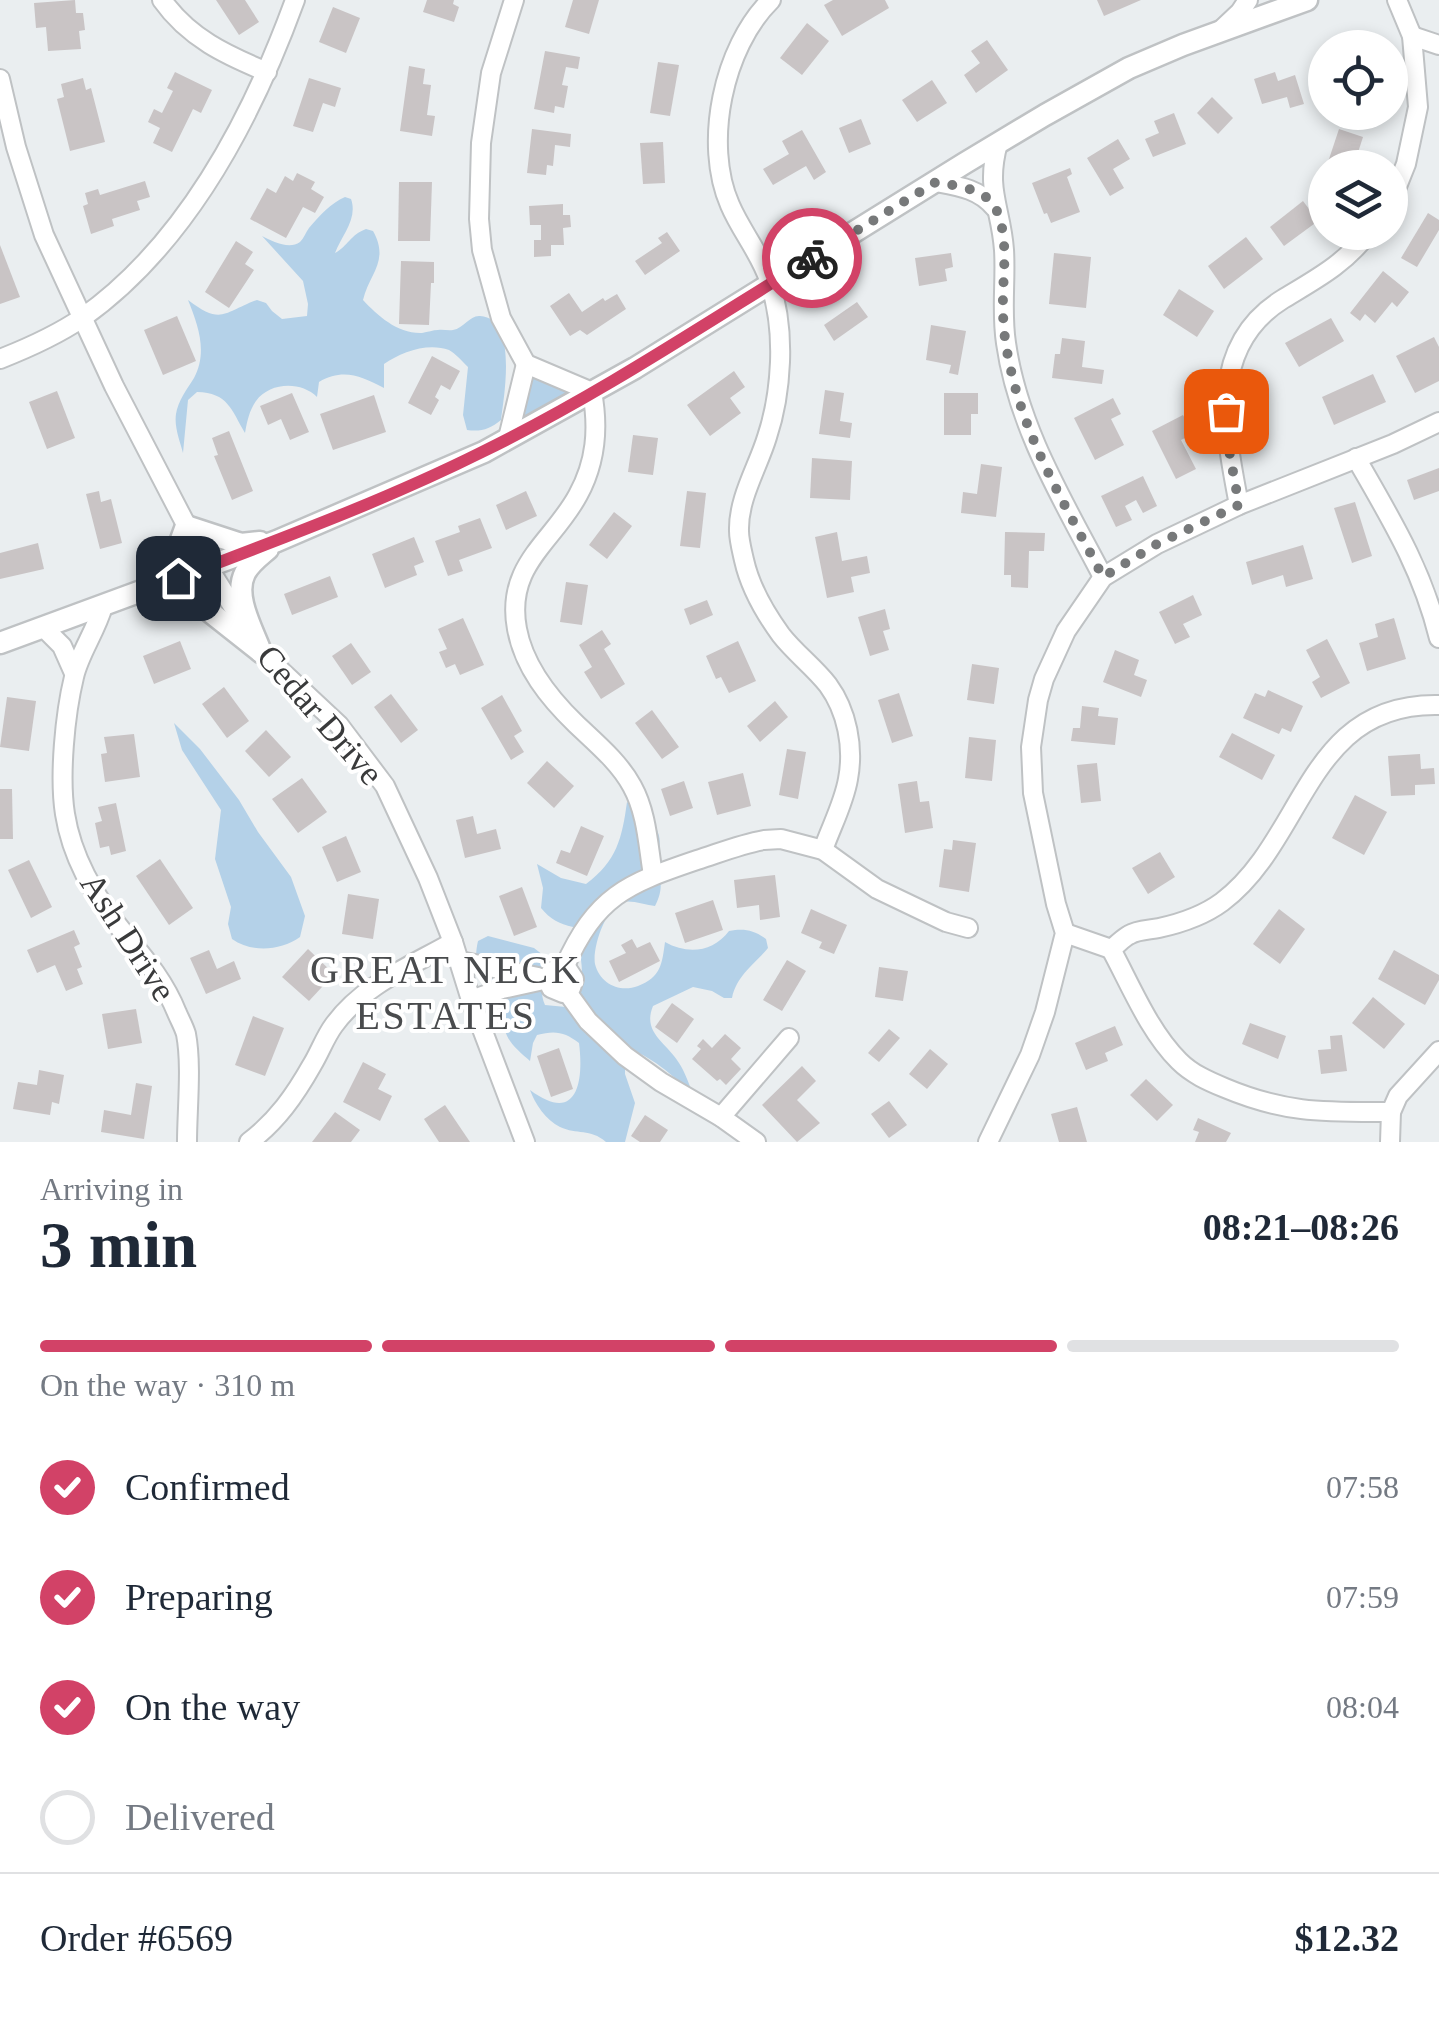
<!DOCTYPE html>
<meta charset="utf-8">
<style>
:root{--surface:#fff;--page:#f6f6f7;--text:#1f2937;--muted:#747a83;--line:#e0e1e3;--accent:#d24267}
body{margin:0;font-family:"Times New Roman",serif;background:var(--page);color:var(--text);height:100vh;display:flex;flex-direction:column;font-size:38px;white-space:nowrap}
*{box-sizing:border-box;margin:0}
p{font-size:32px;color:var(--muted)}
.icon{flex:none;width:55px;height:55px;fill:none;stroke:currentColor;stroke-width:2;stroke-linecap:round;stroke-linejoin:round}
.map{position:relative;height:1142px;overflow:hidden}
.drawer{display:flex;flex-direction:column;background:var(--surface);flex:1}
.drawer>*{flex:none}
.tools{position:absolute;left:1308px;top:30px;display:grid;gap:20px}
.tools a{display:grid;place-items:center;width:100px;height:100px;border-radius:50%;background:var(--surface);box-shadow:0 5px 15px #0003;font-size:50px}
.pin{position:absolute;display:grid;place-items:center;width:85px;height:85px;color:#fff;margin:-42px;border-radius:20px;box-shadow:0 5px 15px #0006}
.courier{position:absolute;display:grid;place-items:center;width:100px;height:100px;margin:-50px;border:8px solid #d24267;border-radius:50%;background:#fff;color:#222;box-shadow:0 2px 12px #0007}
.head em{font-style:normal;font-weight:700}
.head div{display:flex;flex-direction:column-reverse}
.head{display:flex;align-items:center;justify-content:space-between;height:170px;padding:0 40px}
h1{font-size:65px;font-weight:700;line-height:75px}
.bar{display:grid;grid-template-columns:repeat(4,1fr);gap:15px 10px;align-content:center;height:120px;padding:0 40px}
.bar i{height:12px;border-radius:8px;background:var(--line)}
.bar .active{background:var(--accent)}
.bar p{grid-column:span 4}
.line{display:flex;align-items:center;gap:25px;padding:0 40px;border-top:2px solid var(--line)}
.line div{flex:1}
ol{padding:0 40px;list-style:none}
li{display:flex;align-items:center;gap:30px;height:110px}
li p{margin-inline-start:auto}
li .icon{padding:10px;border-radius:50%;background:var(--accent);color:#fff;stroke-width:4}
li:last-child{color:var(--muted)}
li i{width:55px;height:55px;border:5px solid var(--line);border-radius:50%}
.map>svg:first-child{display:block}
.green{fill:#b4d1e8}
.building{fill:#c9c4c5}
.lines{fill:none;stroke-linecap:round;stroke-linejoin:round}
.minor-casing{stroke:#bfc2c4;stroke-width:22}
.major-casing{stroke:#bfc2c4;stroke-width:25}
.minor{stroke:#fff;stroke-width:18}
.major{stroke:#fff;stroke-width:20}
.done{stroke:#77797a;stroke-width:10;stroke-dasharray:0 18}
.route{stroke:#d24267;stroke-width:12}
.labels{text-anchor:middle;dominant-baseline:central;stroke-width:8;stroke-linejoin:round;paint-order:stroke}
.street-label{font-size:35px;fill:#393a3b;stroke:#fff}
.quarter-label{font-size:40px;letter-spacing:2.5px;fill:#494b4d;stroke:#fff}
</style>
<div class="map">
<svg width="1439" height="1142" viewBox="0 0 1439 1142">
<rect width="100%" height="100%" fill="#eaeef0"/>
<g class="green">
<path d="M345,197L351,199C358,219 342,235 335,253C348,246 350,235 366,229L373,231C390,261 369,274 363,300C378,316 398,334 422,333C428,332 433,330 438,330C443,329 448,331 453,330C464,328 470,315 480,316C518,318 504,396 501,420C490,429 481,432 467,430L463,415L468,367C463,362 455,353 449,350C428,342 401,352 384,364V388C361,376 343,368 319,382L317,397C301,381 270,382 256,401C249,411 247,422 245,433C231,409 228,393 197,392L188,400L183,453C180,441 174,427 176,414C178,401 187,389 194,378C208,352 198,325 188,300C222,326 224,312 257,300L266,303L272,311L282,319L307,316L308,304L303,281L262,236C272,241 289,250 300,242C304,238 306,232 309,228C319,216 331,203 345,197Z"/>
<polygon points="528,367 585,393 512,433"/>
<path d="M174,723L200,749L239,800L258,832L291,877L305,916L300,937C280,951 252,953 232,939L228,924L231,907L215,859L221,810L182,750Z"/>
<path d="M627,802C640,811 655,818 659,836C661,843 658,852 658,860C659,880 665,886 655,906C646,905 632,900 623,902C606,906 592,948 595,964C600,984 620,993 638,986C661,977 662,964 665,942C688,955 713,952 729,931C744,928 754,930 766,939L768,948C754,965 737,975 732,998H724L712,991L693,987L653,1006C642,1033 666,1042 679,1063C685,1072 689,1084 693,1094C673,1076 651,1055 625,1048V1074L635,1103L625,1142H606C590,1128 577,1135 560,1127C546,1120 535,1104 530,1090C577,1125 584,1082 579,1043C565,1032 555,1030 537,1035L533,1043L530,1061C520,1052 508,1043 505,1030C502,1022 502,1015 498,1007C485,984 471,971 478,941L488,936L534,948L543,955C545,973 538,990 545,1005L566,1007C591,984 581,956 573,927C559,924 550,919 541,908L543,888L537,864L561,878L586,884C617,861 622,838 627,802Z"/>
</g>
<g class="building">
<polygon points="75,0 76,13 83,13 85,30 79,31 81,49 48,51 46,27 36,28 34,3"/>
<polygon points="216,0 245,0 259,22 239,35"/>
<polygon points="427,0 454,0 453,4 459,7 454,22 423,12"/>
<polygon points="573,0 599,0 589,34 565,27"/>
<polygon points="833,0 885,0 889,8 842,36 824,5"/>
<polygon points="1097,0 1141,0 1104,16"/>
<polygon points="333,7 360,18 346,53 319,42"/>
<polygon points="807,23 829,41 802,75 780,58"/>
<polygon points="987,40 1008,70 976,93 964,75 980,63 971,51"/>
<polygon points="545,51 580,57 578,69 566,67 562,85 568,86 564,108 555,106 554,113 534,109"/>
<polygon points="658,62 679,65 670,116 650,113"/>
<polygon points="409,66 425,69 423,84 431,85 427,115 435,116 432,136 400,131"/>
<polygon points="1325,67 1325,90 1317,92 1314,69"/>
<polygon points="175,72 212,90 201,113 193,109 172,152 153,143 160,128 148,122 154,109 162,113 173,91 167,88"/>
<polygon points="1275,72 1278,81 1295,75 1304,104 1290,108 1287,97 1262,104 1254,79"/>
<polygon points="83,78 86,90 91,88 105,142 70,151 57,99 64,97 61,84"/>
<polygon points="309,78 341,88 335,107 323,103 313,132 293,126"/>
<polygon points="932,80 947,103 917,122 902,100"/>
<polygon points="1212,97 1233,118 1218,134 1197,113"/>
<polygon points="1174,113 1186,144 1153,157 1145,139 1159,133 1154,121"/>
<polygon points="861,119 871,144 849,153 839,128"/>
<polygon points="532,129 571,134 570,147 555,145 553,166 547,165 546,175 527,173"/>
<polygon points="1339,129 1363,137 1353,168 1326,168"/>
<polygon points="802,130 826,172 814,180 806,166 773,185 763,169 789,154 782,141"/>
<polygon points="1118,139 1130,159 1113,169 1124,188 1110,196 1087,158"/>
<polygon points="663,142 665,183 643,184 640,143"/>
<polygon points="1070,168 1072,174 1067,177 1080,212 1051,223 1047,213 1044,214 1032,183"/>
<polygon points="297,173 315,182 311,189 324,197 315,213 303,207 286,238 250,219 267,188 276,193 285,176 293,181"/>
<polygon points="145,181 150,197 137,201 140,210 112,219 114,226 91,234 83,206 88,204 85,193 98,189 100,195"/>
<polygon points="399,182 432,182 430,241 398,241"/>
<polygon points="1303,201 1318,221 1284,246 1270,227"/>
<polygon points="563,204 563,215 570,215 571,227 563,228 564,245 551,245 551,256 534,257 534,240 541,240 541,225 530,225 529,206"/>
<polygon points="1428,213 1439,220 1439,230 1417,267 1401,258"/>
<polygon points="667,232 680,251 645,275 635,261 662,243 658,238"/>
<polygon points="1246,237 1263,259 1224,289 1208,266"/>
<polygon points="236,241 253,252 245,264 254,270 229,308 205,292"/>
<polygon points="0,245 20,297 0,304"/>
<polygon points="951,253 953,267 945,269 947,281 919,286 915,258"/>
<polygon points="1054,253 1091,257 1086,308 1049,304"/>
<polygon points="401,261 434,262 434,283 431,283 429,325 399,324"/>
<polygon points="1383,271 1409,292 1397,307 1392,302 1375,323 1365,314 1360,321 1350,313"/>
<polygon points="1179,289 1214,311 1197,337 1163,315"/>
<polygon points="569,293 582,312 603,298 605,301 617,294 626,309 587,335 580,330 570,336 550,306"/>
<polygon points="857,302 868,317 834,341 824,325"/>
<polygon points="177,316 196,361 163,375 144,330"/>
<polygon points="1331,318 1344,341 1299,367 1285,343"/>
<polygon points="931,325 966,331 958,375 949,373 951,365 926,360"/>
<polygon points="1434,337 1439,347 1439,381 1415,393 1396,356"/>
<polygon points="1062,338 1085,341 1082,367 1104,370 1102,384 1052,378 1055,354 1060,354"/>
<polygon points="432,356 460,371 450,390 441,385 435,397 439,400 431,415 408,403"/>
<polygon points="734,371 745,387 730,398 741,413 710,436 687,405"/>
<polygon points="1373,374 1386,402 1334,425 1322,397"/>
<polygon points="825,390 844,393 840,421 852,423 850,438 819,434"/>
<polygon points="57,391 75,438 47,449 29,402"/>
<polygon points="292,393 309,432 290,440 281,419 268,425 260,406"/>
<polygon points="944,393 978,393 978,414 971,414 971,435 944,435"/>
<polygon points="374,395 386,432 333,450 320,414"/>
<polygon points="1113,398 1121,414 1111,419 1124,445 1095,460 1074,418"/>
<polygon points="1183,415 1193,434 1181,440 1196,469 1176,479 1152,431"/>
<polygon points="229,431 253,491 232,500 214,456 218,455 212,438"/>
<polygon points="633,435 658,438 653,475 628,472"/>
<polygon points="812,458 852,461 850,500 810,498"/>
<polygon points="981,464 1002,467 996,517 961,513 963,492 977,494"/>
<polygon points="1439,468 1439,491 1414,500 1407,480"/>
<polygon points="1143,476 1157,506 1143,513 1136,500 1125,506 1132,520 1116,527 1101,496"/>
<polygon points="99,491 101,502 111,499 122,543 100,549 86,494"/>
<polygon points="526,491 537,516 506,530 496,505"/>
<polygon points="687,491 706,493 700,548 680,546"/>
<polygon points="1355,502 1372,556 1352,563 1334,508"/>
<polygon points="614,512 632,526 607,559 589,545"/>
<polygon points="480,518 492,548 459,560 463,571 448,576 435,541 460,532 458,526"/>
<polygon points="837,532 842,561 867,556 870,573 851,577 854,592 827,598 815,537"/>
<polygon points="1005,532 1045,533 1044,551 1029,551 1028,588 1011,587 1011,575 1004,575"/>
<polygon points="414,537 424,562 414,566 417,575 385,588 372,554"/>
<polygon points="38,543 44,569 0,579 0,553"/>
<polygon points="1303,545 1313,579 1286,587 1283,575 1252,585 1246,562"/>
<polygon points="330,576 338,597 292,615 284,594"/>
<polygon points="566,582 588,585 582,625 560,622"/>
<polygon points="1193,595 1202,615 1183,624 1190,637 1175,644 1159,612"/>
<polygon points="707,600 713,615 690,625 684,609"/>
<polygon points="885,609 890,629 883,631 889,650 870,656 858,617"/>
<polygon points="463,618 484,665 460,675 455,664 446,668 439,652 447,649 438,629"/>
<polygon points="1394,618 1406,659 1367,671 1359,643 1378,637 1375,624"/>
<polygon points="602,630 611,644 604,649 625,684 601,699 584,672 592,667 579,645"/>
<polygon points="1327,639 1350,683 1321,698 1312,682 1320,677 1306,650"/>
<polygon points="180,641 191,669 154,684 143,656"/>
<polygon points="738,641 756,681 729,693 721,677 716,679 706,656"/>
<polygon points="351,643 371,672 352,685 332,656"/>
<polygon points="1115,650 1139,660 1134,675 1147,680 1141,697 1103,682"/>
<polygon points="972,664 999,668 994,704 967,700"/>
<polygon points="224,687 249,721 227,738 202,704"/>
<polygon points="1268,690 1303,706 1291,732 1282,728 1279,734 1243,718 1255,693 1265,697"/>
<polygon points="899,693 913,736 892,743 878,700"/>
<polygon points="391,694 418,730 401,743 374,707"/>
<polygon points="502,695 522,731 514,736 524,752 511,760 481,708"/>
<polygon points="7,697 36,701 29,751 0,747"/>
<polygon points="775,701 788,717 760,742 747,726"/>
<polygon points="1082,706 1099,708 1098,716 1118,718 1115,745 1071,741 1073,728 1080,728"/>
<polygon points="652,710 679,747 662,759 635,723"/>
<polygon points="266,730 291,757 269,777 245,751"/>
<polygon points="1232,733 1275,755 1262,780 1219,757"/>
<polygon points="134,734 140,777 105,782 101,754 107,753 104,737"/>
<polygon points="969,737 996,740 992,781 965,778"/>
<polygon points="787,749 806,752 798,799 779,795"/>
<polygon points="1420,754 1421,769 1434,768 1435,784 1415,785 1415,795 1391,796 1388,756"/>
<polygon points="547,761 574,786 554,808 527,783"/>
<polygon points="1097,763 1101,801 1081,803 1077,765"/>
<polygon points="743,773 751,806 717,815 708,782"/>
<polygon points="302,778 327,812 298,833 272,799"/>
<polygon points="684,781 693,808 670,816 661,789"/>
<polygon points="917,781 920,802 929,801 933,828 905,833 898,784"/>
<polygon points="0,789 12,789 13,839 0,839"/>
<polygon points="1355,795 1387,812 1364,855 1332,838"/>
<polygon points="116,803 126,851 111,855 109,846 100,848 95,823 102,821 98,807"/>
<polygon points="473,816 477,834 496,829 501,849 465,858 456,820"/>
<polygon points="581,826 604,836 587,876 556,863 561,850 570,853"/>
<polygon points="346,836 361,872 337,882 322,847"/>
<polygon points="953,840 976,843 969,892 939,887 944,849 952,850"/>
<polygon points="1160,852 1175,877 1148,894 1132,868"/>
<polygon points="160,859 193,908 169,925 136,876"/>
<polygon points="29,860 52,907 31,918 8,870"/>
<polygon points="775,875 780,917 760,920 759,905 737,908 734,880"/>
<polygon points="522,887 537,927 514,936 499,896"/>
<polygon points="348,894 379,899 373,939 342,934"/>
<polygon points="713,900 723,930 685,943 675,913"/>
<polygon points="811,909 847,925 834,954 819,948 822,942 801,933"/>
<polygon points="1279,909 1305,929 1280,964 1253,944"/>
<polygon points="74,930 80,944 74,947 82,967 77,969 83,984 66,991 55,965 37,973 27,950"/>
<polygon points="632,939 637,948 650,942 660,961 619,982 609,961 626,953 621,945"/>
<polygon points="308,949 334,974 309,1001 282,977"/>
<polygon points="209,950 217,969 234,961 241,979 206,994 190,958"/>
<polygon points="1394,950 1439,975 1439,980 1425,1005 1378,979"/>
<polygon points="787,960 806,971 782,1011 763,1000"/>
<polygon points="879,967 908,971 903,1001 875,997"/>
<polygon points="1373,997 1405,1024 1384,1049 1352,1023"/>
<polygon points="672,1003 694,1019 677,1043 655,1027"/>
<polygon points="136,1009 142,1043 108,1049 102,1014"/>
<polygon points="253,1016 284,1028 265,1076 235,1065"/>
<polygon points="1250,1023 1286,1036 1278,1059 1242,1044"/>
<polygon points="1115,1026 1123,1045 1105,1053 1108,1061 1086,1070 1075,1043"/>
<polygon points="889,1029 900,1038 879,1062 868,1053"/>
<polygon points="725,1034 741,1048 731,1059 741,1069 726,1085 720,1079 717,1081 692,1059 701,1049 697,1046 703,1039 712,1048"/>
<polygon points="1342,1035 1347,1071 1321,1074 1318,1050 1331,1049 1330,1036"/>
<polygon points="559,1048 573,1089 551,1097 537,1056"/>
<polygon points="930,1049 948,1064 927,1089 909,1074"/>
<polygon points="363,1062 386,1074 378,1089 392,1096 380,1121 343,1102"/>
<polygon points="802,1066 816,1081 797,1100 820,1123 797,1142 762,1105"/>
<polygon points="39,1070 64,1075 59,1104 52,1102 50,1115 13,1109 18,1082 37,1085"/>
<polygon points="1146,1079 1173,1105 1157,1121 1130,1095"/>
<polygon points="136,1083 152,1086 144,1139 101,1132 104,1110 131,1115"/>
<polygon points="889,1101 907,1125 889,1138 871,1114"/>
<polygon points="445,1105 470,1142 439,1142 424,1119"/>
<polygon points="1077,1107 1087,1142 1059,1142 1051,1114"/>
<polygon points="335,1112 360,1130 351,1142 312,1142"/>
<polygon points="645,1115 668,1130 660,1142 640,1142 631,1136"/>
<polygon points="1198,1118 1231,1133 1226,1142 1195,1142 1199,1132 1193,1130"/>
</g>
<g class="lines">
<g class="minor-casing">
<g id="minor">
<path d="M162,0C189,38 226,55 267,72"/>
<path d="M514,0L491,73L481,143L479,219L482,250L501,318L526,364L592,392C599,429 596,462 578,495C553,542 505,565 517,629C524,667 549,698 576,724C596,743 619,762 632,786C647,813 648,845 653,875"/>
<path d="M771,0C723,47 703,144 730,205C741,231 760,253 769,280C778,306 781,335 780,362C779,387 775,413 767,437C758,467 738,498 739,531C739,540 742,551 744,560C750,587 765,613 781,635C795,653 814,667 828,685C847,711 854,747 848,779C844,803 831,827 823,850"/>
<polyline points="1222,29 1240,12 1248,0"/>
<polyline points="1412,36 1439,45"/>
<polyline points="0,79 16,147 44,235 114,386 208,567 262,653 339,725 385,786 428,878 453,942 471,1000 525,1142"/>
<path d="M998,143C985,190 1001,207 1004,250C1006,281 1001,311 1006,343C1018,428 1064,502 1103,577"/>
<path d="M936,182C958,186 980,189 995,208"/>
<polyline points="1390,204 1406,164 1418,107 1412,36 1397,0"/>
<path d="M0,359C28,348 57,335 82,318C187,244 252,118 295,0"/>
<polyline points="508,438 526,364"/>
<path d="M1356,458C1391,519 1422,569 1439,638"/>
<path d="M1239,505C1225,432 1207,346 1283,299C1316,279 1345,264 1369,232"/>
<path d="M103,606C96,631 79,654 74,677C65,714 59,776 65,814C72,859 98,902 127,937C147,961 165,983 177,1013C180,1020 184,1027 186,1034C192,1065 187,1110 187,1142"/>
<polyline points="44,628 62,646 74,673"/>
<polyline points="1065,933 1111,949"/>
<path d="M1111,949C1117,945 1123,938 1129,935C1137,930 1149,930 1159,928C1182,923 1203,916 1222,902C1306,839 1306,702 1439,705"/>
<path d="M1111,949C1131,986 1149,1031 1179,1061C1192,1074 1208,1081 1225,1088C1287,1114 1326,1112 1391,1112"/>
<polyline points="460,961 538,977"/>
<path d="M564,968C596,896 626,884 697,860C719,853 741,844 764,840L781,839L823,850L877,889L946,922L968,928"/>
<polyline points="567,992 588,1021 625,1056 661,1082 721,1117 756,1142"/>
<polyline points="471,1000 502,989 548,979 551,972 560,967 568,970 574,979 571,988 563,993 551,988 548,979"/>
<polyline points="721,1117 789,1038"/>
<path d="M249,1142C277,1121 295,1095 312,1065C320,1052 325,1037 334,1025C363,985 411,966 453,942"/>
<polyline points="988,1142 1030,1055 1045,1012 1065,933 1056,904 1033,793 1031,747 1038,700 1044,679 1066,631 1103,577 1157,544 1239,505 1393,444 1439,422"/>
<polyline points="1390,1142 1391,1112 1398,1096 1439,1051"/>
</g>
</g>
<g class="major-casing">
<g id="major">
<polyline points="260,542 241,544 186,526 172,564 155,586 200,604 262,653"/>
<polyline points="0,643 277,541 484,452 635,368 965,163 1045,115 1129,68 1183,45 1307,0"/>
<path d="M261,652C253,630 233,596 245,573C250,563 260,556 268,549"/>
</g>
</g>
<use href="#minor" class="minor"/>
<use href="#major" class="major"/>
</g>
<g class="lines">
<path class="done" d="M812,258L936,182C955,186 986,188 996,209C1010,240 1002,276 1003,308C1003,326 1005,343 1009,361C1024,439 1067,508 1103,577L1157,544L1239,505L1228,444L1226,411"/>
<path class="route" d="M178,578C280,539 384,501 482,452C597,396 703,325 812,258"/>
</g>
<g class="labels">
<g class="street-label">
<text transform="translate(320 715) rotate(49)">Cedar Drive</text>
<text transform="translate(128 937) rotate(57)">Ash Drive</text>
</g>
<g class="quarter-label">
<text x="446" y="969">GREAT NECK<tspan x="446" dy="46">ESTATES</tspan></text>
</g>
</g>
</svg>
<div class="tools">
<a><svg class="icon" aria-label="locate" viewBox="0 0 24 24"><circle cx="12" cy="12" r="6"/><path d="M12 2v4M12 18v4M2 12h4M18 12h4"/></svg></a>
<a><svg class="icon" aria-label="layers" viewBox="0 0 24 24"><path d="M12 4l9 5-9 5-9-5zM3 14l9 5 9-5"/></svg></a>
</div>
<div class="pin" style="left:1226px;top:411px;background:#ea580c"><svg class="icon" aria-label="bag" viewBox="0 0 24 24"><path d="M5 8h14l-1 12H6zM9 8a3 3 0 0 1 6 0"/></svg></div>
<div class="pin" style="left:178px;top:578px;background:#1f2937"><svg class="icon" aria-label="home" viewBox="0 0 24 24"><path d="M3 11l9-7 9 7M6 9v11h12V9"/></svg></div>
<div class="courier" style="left:812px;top:258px"><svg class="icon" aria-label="bike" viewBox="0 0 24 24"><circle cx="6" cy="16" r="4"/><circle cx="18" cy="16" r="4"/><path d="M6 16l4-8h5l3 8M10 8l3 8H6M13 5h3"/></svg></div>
</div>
<section class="drawer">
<div class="head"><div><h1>3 min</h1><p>Arriving in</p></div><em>08:21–08:26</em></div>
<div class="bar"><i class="active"></i><i class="active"></i><i class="active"></i><i></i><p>On the way · 310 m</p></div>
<ol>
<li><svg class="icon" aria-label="check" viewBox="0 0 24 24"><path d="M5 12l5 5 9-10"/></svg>Confirmed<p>07:58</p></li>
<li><svg class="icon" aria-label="check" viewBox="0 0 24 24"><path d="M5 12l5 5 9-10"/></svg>Preparing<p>07:59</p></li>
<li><svg class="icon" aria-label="check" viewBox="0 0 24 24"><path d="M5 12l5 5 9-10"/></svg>On the way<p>08:04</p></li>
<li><i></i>Delivered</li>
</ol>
<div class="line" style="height:130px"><div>Order #6569</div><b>$12.32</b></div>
</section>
